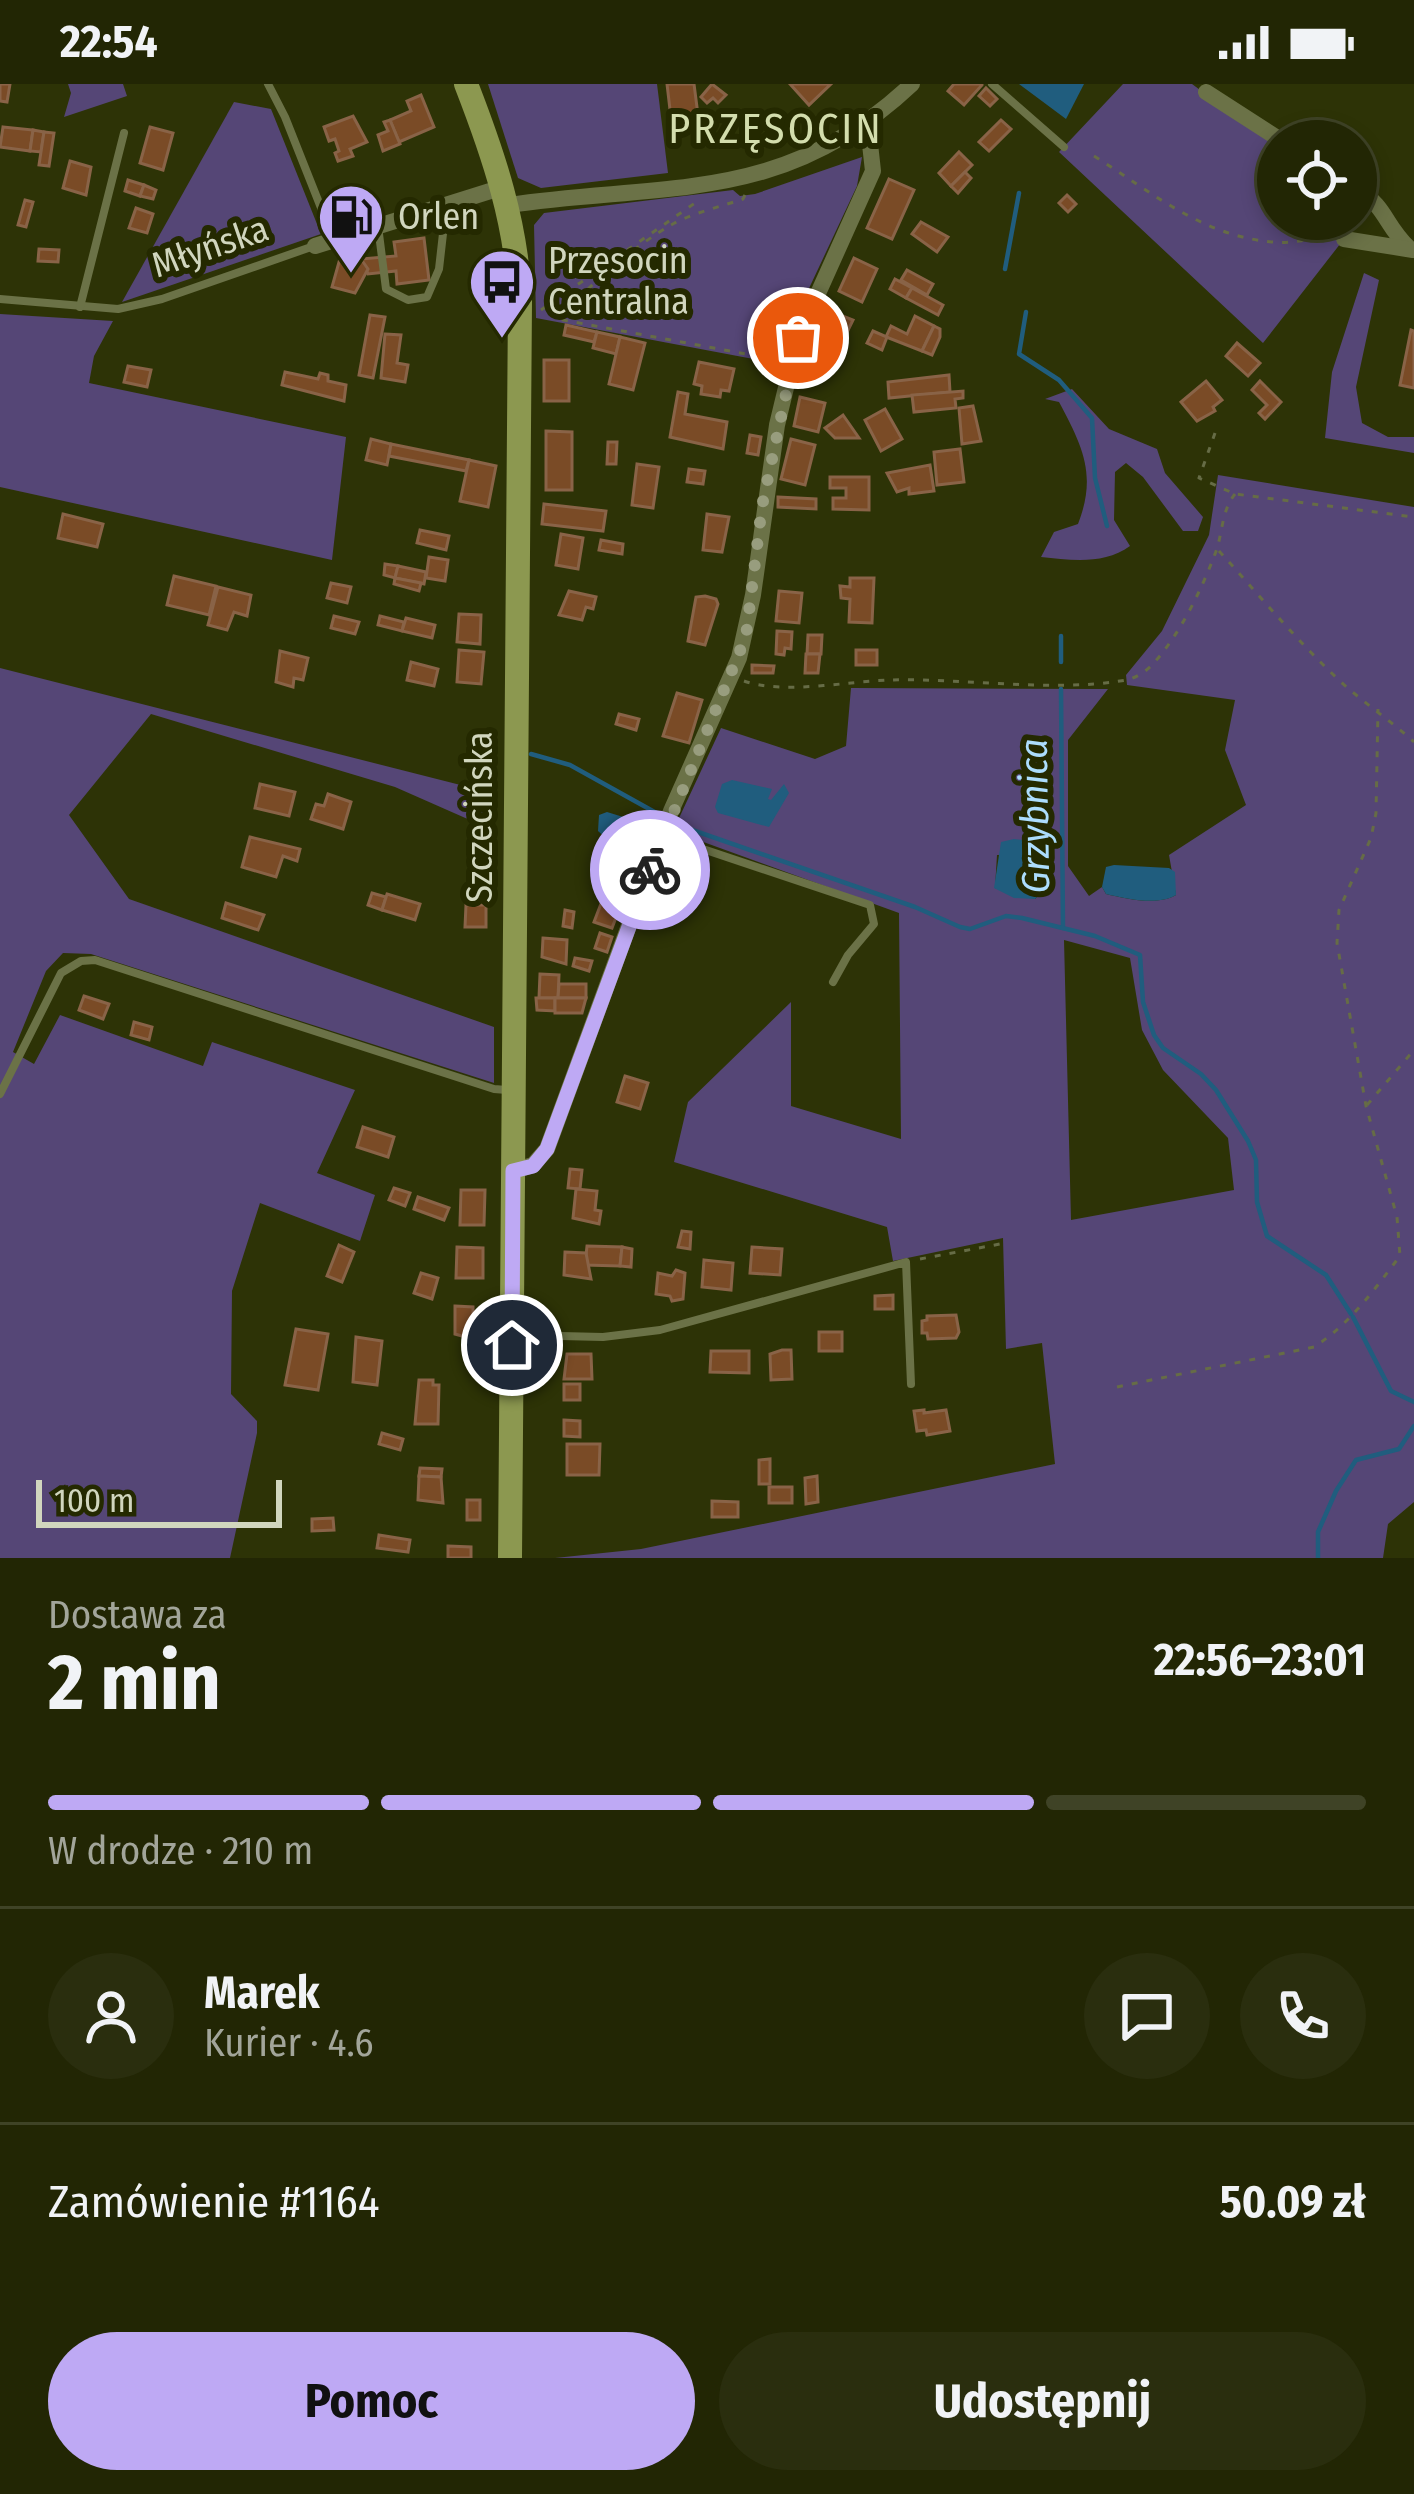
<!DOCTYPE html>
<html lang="pl">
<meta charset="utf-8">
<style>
:root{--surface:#222604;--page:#2a2e0e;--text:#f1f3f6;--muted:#a2a59a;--line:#3f4326;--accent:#bea9f4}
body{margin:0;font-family:"Fira Sans Condensed",sans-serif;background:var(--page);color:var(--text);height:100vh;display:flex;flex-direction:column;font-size:45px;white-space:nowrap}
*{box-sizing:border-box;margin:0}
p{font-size:39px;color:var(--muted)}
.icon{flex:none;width:66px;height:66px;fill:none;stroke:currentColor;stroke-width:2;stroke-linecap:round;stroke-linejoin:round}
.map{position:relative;height:1474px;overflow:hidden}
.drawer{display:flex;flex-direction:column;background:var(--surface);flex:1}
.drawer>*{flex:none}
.fabs{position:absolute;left:1257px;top:36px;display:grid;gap:24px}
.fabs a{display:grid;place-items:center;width:120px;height:120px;border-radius:50%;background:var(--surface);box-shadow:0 6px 18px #0003,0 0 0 3px var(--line);font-size:60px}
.scale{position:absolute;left:36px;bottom:30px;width:246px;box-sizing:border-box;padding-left:12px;border:6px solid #d1d6be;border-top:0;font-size:33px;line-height:42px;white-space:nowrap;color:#d1d6be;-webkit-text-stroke:9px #242900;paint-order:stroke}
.pin{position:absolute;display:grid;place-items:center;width:102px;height:102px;color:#fff;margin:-51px;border:6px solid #fff;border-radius:50%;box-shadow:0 3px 12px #0007}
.courier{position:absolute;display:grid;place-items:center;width:120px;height:120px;margin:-60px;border:9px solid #bea9f4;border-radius:50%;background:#fff;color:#222;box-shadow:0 3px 15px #0007}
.overview em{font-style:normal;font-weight:700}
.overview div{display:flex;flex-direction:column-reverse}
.overview{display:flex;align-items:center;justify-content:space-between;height:204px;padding:0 48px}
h1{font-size:78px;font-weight:700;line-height:90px}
.bar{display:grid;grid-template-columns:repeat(4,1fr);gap:18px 12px;align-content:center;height:144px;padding:0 48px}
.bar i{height:15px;border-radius:9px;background:var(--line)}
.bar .selected{background:var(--accent)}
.bar p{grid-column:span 4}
.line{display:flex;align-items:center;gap:30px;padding:0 48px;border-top:3px solid var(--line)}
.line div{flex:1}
.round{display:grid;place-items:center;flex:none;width:126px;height:126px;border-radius:63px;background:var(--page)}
.button{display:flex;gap:24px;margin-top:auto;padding:24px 48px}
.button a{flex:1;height:138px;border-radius:72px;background:var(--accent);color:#111;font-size:48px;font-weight:700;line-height:138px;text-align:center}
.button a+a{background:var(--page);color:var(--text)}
.status{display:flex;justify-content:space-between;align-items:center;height:84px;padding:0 60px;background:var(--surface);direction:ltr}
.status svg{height:33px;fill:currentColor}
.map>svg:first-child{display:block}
.green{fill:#554676;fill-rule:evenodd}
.water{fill:#205d7e}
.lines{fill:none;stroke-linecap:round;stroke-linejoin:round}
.stream{stroke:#205d7e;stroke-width:4.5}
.building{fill:#7a4b26;stroke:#896347;stroke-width:3}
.path{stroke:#666c46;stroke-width:3;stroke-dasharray:6 9;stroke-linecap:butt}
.lane{stroke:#6b7247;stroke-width:8}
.street{stroke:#6b7247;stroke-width:16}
.secondary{stroke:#8c9850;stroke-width:24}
.done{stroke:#989d7e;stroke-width:12;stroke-dasharray:0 21.6}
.route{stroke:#bea9f4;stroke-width:15}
.labels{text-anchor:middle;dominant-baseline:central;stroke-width:12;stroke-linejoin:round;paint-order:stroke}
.poi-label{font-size:36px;fill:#d1d6be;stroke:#242900;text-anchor:start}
.street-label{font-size:36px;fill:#d1d6be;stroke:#242900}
.water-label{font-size:39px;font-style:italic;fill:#acddfd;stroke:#242900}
.quarter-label{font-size:42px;letter-spacing:3px;fill:#d3ddad;stroke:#242900}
</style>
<div class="status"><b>22:54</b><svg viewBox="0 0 49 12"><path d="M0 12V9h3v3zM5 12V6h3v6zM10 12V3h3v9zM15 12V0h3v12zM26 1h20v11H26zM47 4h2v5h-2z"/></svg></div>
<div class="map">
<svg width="1414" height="1474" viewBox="0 0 1414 1474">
<rect width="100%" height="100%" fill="#2d3306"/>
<g class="green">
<polygon points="68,0 123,0 127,12 64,33 71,9"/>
<polygon points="488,0 657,0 668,89 541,104 518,94"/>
<polygon points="1123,0 1192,0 1278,64 1278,135 1356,135 1356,121 1365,128 1263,259 1059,68"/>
<polygon points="234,18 271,25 321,150 122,218"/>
<polygon points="862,73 857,102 774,279 536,234 534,141 544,129 733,106 740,112 755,110"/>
<polygon points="1364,189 1379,196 1356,303 1362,339 1388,353 1414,353 1414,369 1325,354 1332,288"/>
<polygon points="0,230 113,237 94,272 89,299 346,353 332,476 0,403"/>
<path d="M1072,305L1109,345L1157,365L1165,389L1203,433L1198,447H1183L1143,393L1126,379L1115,388L1114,436L1130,462C1104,481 1071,476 1041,473L1054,448L1078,440C1097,391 1083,363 1059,318L1045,315Z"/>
<path d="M1218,391L1414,423V1418L1388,1440L1383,1474H555L641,1465L1055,1380L1042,1259L1006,1265L1003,1154L893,1177L887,1143L674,1078L688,1018L791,918V1022L901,1055L899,829L673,747L721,644L815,675L846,662L851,604L1108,605L1068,656V782L1089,812L1102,803L1106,810C1127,815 1157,822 1176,811L1169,771L1246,721L1225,666L1235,616L1127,601L1126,591L1162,547L1209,451ZM1039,770L1041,809L1035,815L995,804L997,771ZM1064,856L1130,874L1142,946L1163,986L1228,1054L1234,1106L1071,1136Z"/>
<polygon points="0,584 492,709 495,757 488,744 395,703 151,630 69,731 129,815 494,943 494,999 91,870 63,869 46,887 13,968 34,980 60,931 203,982 212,958 355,1006 317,1089 375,1111 360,1157 260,1119 232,1207 231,1310 257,1337 257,1349 230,1474 0,1474"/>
</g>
<g class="water">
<polygon points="1019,0 1084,0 1066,35"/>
<polygon points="732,696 772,705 768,715 771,716 784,700 789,709 769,743 718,729 715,723 722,700"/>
<polygon points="607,728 633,736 635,744 624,759 607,755 598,747 599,731"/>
<polygon points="1014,755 1033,757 1039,770 1041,809 1035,815 1014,814 994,804 1001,758"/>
<path d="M1114,781L1169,784L1175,788L1176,811C1158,822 1127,815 1106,810L1102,803L1106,783Z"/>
</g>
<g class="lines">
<g class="stream">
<polyline points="1005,185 1019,109"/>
<polyline points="1026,228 1019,270 1059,296 1092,334 1095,394 1107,442"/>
<polyline points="1061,578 1061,552"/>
<polyline points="1061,605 1063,844"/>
<polyline points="531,670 570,681 660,731"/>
<polyline points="675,740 915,823 960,843 970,845 1006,832 1022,834 1095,852 1140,871 1143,918 1154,951 1163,964 1201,990 1216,1006 1248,1057 1256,1076 1257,1118 1267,1152 1326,1191 1351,1230"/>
<polyline points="1353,1233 1391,1307 1414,1318"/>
<polyline points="1318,1474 1318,1448 1336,1407 1356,1376 1399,1365 1414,1342"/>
</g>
</g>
<g class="building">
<polygon points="0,0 10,0 7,18 0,17"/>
<polygon points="667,0 694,0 698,31 671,34"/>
<polygon points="712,0 726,11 718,19 713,14 707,19 701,13"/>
<polygon points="790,0 831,0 809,21"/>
<polygon points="954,0 982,0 982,1 964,21 948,7"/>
<polygon points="986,4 997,15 990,22 979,12"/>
<polygon points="421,11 434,43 399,58 390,36 411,27 407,17"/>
<polygon points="353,32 367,58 350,65 353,72 338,77 335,69 339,67 335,55 329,57 324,43"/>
<polygon points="390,36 400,60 383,67 378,51 388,47 384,38"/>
<polygon points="1001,36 1011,45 989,67 979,58"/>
<polygon points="3,43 33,46 30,67 0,63"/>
<polygon points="150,43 173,49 163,86 140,79"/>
<polygon points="33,46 44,48 41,68 30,67"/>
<polygon points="44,48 54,49 49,82 39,81"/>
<polygon points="959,68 972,81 951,102 939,89"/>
<polygon points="70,77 91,83 86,111 63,104"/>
<polygon points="965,88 971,94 958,109 951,102"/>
<polygon points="889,95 914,106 892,155 867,144"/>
<polygon points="128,96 144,101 140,112 125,107"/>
<polygon points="144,101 156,106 153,115 140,112"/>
<polygon points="1067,111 1076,120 1068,128 1059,119"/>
<polygon points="25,116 33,118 26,143 18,141"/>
<polygon points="136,124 153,130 147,149 129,144"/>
<polygon points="921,138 948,153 937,168 912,150"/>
<polygon points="424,154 429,196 397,200 396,187 368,190 361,175 396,172 394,158"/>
<polygon points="39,165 59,166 58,178 38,177"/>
<polygon points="341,171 361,175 368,185 355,209 332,203"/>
<polygon points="854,174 877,185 862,218 839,207"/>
<polygon points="907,186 933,200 927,211 901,196"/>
<polygon points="895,195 912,204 906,214 890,205"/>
<polygon points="912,204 943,221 938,231 906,214"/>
<polygon points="830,227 853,236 838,267 815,257"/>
<polygon points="370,231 385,233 373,294 359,291"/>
<polygon points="915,232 934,242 922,267 886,253 891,242 907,250"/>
<polygon points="566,241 597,248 594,258 564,251"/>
<polygon points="934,242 940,245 940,253 932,271 922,267"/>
<polygon points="1411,246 1414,247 1414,304 1400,301"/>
<polygon points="873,247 887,253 882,266 867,259"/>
<polygon points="597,248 620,253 616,270 593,264"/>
<polygon points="385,250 401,251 397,279 408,281 405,298 381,294"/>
<polygon points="620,253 645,259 633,306 609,300"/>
<polygon points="1237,259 1260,279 1248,292 1226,272"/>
<rect x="544" y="276" width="25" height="41"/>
<polygon points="699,278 734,285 729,307 721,306 720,313 701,310 702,302 694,300"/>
<polygon points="128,282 151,286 147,303 124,298"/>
<polygon points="285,288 318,295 320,289 328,291 328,297 346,301 344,317 282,301"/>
<polygon points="949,291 950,308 889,314 888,298"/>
<polygon points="1206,297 1222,316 1213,323 1215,327 1197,337 1181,318"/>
<polygon points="1260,297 1281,318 1265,335 1259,329 1267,321 1252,306"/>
<polygon points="963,307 963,314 955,315 956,324 914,328 912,311"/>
<polygon points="678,308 688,310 685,330 727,338 723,365 670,353"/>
<polygon points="800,313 825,319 818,348 794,342"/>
<polygon points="973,322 981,357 962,360 959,324"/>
<polygon points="885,325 902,355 881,367 865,336"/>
<polygon points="843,331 859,354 835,354 825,344"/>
<polygon points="546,347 572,348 572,406 546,406"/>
<polygon points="750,351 761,353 758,371 747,369"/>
<polygon points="371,355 391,360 387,381 366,376"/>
<polygon points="791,355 815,361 805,401 781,395"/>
<polygon points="608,358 617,358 616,380 607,380"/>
<polygon points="391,360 469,376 466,387 389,372"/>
<polygon points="960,365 964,398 937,401 934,368"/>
<polygon points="469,376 496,382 488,423 460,417"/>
<polygon points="637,380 659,383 653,424 632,421"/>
<polygon points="930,381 934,407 909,410 909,404 897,408 887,389"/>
<polygon points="689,385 705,387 703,400 687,398"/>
<polygon points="830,393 869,393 869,426 833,425 833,414 846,414 846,404 830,404"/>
<polygon points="778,413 816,415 816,425 778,423"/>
<polygon points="544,420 606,427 603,447 542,440"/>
<polygon points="63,430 103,440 97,463 58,454"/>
<polygon points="707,430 729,433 722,468 703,466"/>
<polygon points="420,446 449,452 446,466 417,459"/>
<polygon points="561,450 583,454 578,485 556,481"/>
<polygon points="601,456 623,460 622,470 599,466"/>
<polygon points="429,473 448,476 445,497 426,494"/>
<polygon points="385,480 398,482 395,494 384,491"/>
<polygon points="398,482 426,488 424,500 395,494"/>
<polygon points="174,492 216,502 209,531 167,521"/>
<polygon points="395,494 421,499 419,507 394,500"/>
<polygon points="850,494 874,494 872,539 849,538 850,515 841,514 840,502 850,503"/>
<polygon points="331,499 351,503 347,519 327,514"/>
<polygon points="218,503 251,511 247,532 234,528 227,546 208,541"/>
<polygon points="569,507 596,513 593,525 586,523 582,536 559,531"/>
<polygon points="779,507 802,509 799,539 776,537"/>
<polygon points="705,512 716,515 718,520 705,561 688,557 696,513"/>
<polygon points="459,530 481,531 480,560 457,558"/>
<polygon points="334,532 359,538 355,550 331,544"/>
<polygon points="380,532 404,538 402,547 378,541"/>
<polygon points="406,534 435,541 432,554 402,547"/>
<polygon points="777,547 792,548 791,565 785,564 784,571 776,570"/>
<polygon points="808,551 822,551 821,570 807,570"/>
<polygon points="459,566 484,568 481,600 457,598"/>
<rect x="856" y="566" width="21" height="15"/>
<polygon points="280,567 308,574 303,596 294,594 293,603 276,598"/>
<polygon points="806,570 820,570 818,589 805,589"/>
<polygon points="411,578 438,585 434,602 407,596"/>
<polygon points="752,581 774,582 773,589 752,589"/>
<polygon points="677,609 702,616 689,659 663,652"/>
<polygon points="619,630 639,635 636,646 616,640"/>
<polygon points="260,700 295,708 289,732 255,724"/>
<polygon points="328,710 351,718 343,745 311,735 316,720 324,722"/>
<polygon points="250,753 300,765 297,777 283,772 276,793 242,783"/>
<polygon points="607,804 625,810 612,844 594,838"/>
<polygon points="372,809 386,813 382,826 368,821"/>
<polygon points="387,810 420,820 415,836 382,826"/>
<polygon points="226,819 264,831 258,846 222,834"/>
<polygon points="466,821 486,821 486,843 465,843"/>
<polygon points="565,826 574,828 572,844 563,842"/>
<polygon points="600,849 612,853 607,868 595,864"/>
<polygon points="543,854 567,856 566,880 542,873"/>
<polygon points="575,874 592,877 589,887 573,882"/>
<polygon points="540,890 559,891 558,914 539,914"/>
<polygon points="559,900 586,900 586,914 558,914"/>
<polygon points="84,912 109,920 103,935 79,926"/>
<polygon points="536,914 555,914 555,927 537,926"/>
<polygon points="555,914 586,914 582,929 555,929"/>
<polygon points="134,938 152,943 149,956 131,951"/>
<polygon points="625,992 648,999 640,1025 617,1018"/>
<polygon points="363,1043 394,1053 388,1073 357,1063"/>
<polygon points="570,1085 582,1086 580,1105 568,1104"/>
<polygon points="394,1104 410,1109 405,1122 389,1116"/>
<polygon points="576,1105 597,1107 595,1126 601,1127 599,1140 573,1134"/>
<polygon points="461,1106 485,1106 484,1141 460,1141"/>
<polygon points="418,1113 449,1124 444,1136 414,1125"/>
<polygon points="682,1147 691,1148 690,1165 678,1163"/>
<polygon points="339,1161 354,1168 342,1198 327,1192"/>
<polygon points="587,1162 622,1163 620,1182 585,1181"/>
<polygon points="457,1163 483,1164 483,1194 456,1194"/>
<polygon points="622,1163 632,1165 631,1183 620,1182"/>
<polygon points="752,1163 782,1165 780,1191 750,1189"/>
<polygon points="565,1168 586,1169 591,1195 564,1191"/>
<polygon points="704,1176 733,1179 731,1206 702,1203"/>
<polygon points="676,1186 685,1189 683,1215 672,1217 670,1212 656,1210 658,1189 672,1192"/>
<polygon points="421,1189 438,1194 432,1215 414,1209"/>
<polygon points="893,1211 893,1225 875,1225 875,1212"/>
<polygon points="455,1222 473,1223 473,1228 482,1228 481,1251 469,1250 469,1254 455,1250"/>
<polygon points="956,1231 959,1248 956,1254 928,1255 927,1249 922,1249 922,1237 927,1236 927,1232"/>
<polygon points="296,1245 328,1250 318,1306 285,1301"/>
<rect x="819" y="1248" width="23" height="19"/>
<polygon points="356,1253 382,1257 377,1301 353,1298"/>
<polygon points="782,1266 791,1266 792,1295 771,1296 770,1270"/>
<rect x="474" y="1267" width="26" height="22"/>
<polygon points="711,1267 749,1267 749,1289 710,1288"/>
<polygon points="567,1270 591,1270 592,1295 564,1295"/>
<polygon points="419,1296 433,1296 433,1301 439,1301 438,1340 415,1340"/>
<rect x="564" y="1300" width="16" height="16"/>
<polygon points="924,1326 924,1329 946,1326 950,1347 927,1351 926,1346 917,1347 914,1327"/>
<polygon points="564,1336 580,1337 580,1353 564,1352"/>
<polygon points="382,1349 403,1355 400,1366 379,1360"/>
<polygon points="567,1360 600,1360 599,1391 567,1391"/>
<polygon points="770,1375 770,1400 759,1400 759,1376"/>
<polygon points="420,1384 442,1385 441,1393 419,1392"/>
<polygon points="419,1392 441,1393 443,1419 418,1416"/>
<polygon points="817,1392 818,1418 806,1420 805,1394"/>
<rect x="769" y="1403" width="23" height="16"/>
<rect x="467" y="1416" width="13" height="20"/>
<polygon points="712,1417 738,1418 738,1433 712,1433"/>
<polygon points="333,1434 334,1446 312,1447 312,1435"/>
<polygon points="379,1451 410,1456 408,1468 377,1464"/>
<polygon points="448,1462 471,1463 471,1474 448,1474"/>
</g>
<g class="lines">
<g class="path">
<path d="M1094,72C1153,109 1202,152 1273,158C1292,160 1311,154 1330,153"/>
<path d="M745,111L743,115C720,123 692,129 671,141C641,158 578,207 563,236L773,275"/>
<polyline points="541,226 695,119"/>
<polyline points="1215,349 1199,394 1235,410 1414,433"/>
<path d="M1219,467C1259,511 1297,557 1341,598C1364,619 1391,637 1414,658"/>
<path d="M744,597C784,611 848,597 891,596C962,594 1051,608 1120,597C1132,596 1143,590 1152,581C1179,552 1201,507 1215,470C1223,450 1221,427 1235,410"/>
<polyline points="1367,1021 1414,966"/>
<polyline points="920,1175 1000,1160"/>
<path d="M1117,1303L1314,1263C1350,1240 1374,1206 1400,1172L1397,1133L1366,1022L1337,859L1339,826L1371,754L1376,729L1378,625"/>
</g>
<g class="lane">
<polyline points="268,0 285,33 333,154"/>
<polyline points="992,0 1064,63"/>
<polyline points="378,142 386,205 408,216 427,213 439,185 446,123"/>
<polyline points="0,215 118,225 162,215 314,162"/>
<polyline points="80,223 124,49"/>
<polyline points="664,752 870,821 874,840 848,871 833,898"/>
<polyline points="0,1010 61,889 81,877 95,876 494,1005 507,1006"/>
<polyline points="518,1251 603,1253 660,1246 906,1178 911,1300"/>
</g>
<g class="street">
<polyline points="1206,8 1282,57"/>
<path d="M1356,104C1388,124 1384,141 1410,165"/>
<path d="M508,121C668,98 784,121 912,0"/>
<polyline points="1344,155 1413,166"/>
<polyline points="315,162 503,103"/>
<polyline points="513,1087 533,1081 547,1065 671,727 739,574 753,511 777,341 798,254 873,87 870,60 860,43"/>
</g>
<path class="secondary" d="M466,0C494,72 517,140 520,218L510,1474"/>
</g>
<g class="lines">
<polyline class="done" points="650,786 746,552 762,422 798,254"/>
<polyline class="route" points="512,1261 513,1087 533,1082 547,1065 650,786"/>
</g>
<defs>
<g id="fuel-pin" transform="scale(3.45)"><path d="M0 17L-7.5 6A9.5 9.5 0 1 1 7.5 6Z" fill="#bea9f4" stroke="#242900"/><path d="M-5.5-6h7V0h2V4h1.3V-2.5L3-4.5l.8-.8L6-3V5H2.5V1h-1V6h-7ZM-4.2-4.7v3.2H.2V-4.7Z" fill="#111"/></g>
<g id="bus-pin" transform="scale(3.45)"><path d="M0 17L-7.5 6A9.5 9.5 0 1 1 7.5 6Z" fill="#bea9f4" stroke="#242900"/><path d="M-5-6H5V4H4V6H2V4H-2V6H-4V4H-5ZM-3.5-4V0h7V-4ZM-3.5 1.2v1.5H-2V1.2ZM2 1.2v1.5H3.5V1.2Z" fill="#111"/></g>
</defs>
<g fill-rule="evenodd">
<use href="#fuel-pin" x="351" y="133"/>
<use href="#bus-pin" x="502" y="198"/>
</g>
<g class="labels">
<g class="poi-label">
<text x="398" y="133">Orlen</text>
<text x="548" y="177">Przęsocin<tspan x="548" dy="41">Centralna</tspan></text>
</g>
<g class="street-label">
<text transform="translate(210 163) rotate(-19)">Młyńska</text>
<text transform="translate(480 733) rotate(-90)">Szczecińska</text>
</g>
<g class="water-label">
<text transform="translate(1035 732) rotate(-91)">Grzybnica</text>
</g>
<g class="quarter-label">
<text x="776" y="45">PRZĘSOCIN</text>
</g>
</g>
</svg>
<div class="fabs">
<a><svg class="icon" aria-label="locate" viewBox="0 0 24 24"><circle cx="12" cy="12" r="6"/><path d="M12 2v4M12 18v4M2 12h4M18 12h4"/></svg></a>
</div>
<div class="scale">100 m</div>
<div class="pin" style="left:798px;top:254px;background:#ea580c"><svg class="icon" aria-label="bag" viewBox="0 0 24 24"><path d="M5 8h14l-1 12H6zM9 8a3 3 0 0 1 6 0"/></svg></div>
<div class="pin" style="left:512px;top:1261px;background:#1f2937"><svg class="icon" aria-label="home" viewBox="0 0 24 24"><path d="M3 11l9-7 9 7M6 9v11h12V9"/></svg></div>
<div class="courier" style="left:650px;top:786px"><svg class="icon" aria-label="bike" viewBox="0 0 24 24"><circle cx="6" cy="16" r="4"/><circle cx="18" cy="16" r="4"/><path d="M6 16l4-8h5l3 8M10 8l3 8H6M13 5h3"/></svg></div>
</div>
<section class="drawer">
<div class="overview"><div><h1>2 min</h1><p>Dostawa za</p></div><em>22:56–23:01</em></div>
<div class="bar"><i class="selected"></i><i class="selected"></i><i class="selected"></i><i></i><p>W drodze · 210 m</p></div>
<div class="line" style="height:216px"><a class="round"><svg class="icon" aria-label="person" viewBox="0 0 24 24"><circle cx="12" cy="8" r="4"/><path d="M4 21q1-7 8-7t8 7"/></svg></a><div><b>Marek</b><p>Kurier · 4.6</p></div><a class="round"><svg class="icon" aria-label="chat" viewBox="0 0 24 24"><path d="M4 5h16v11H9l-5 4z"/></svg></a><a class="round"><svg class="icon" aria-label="phone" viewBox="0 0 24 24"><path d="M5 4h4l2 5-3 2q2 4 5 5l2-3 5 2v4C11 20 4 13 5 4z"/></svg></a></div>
<div class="line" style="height:156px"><div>Zamówienie #1164</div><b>50.09 zł</b></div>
<div class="button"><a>Pomoc</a><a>Udostępnij</a></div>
</section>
